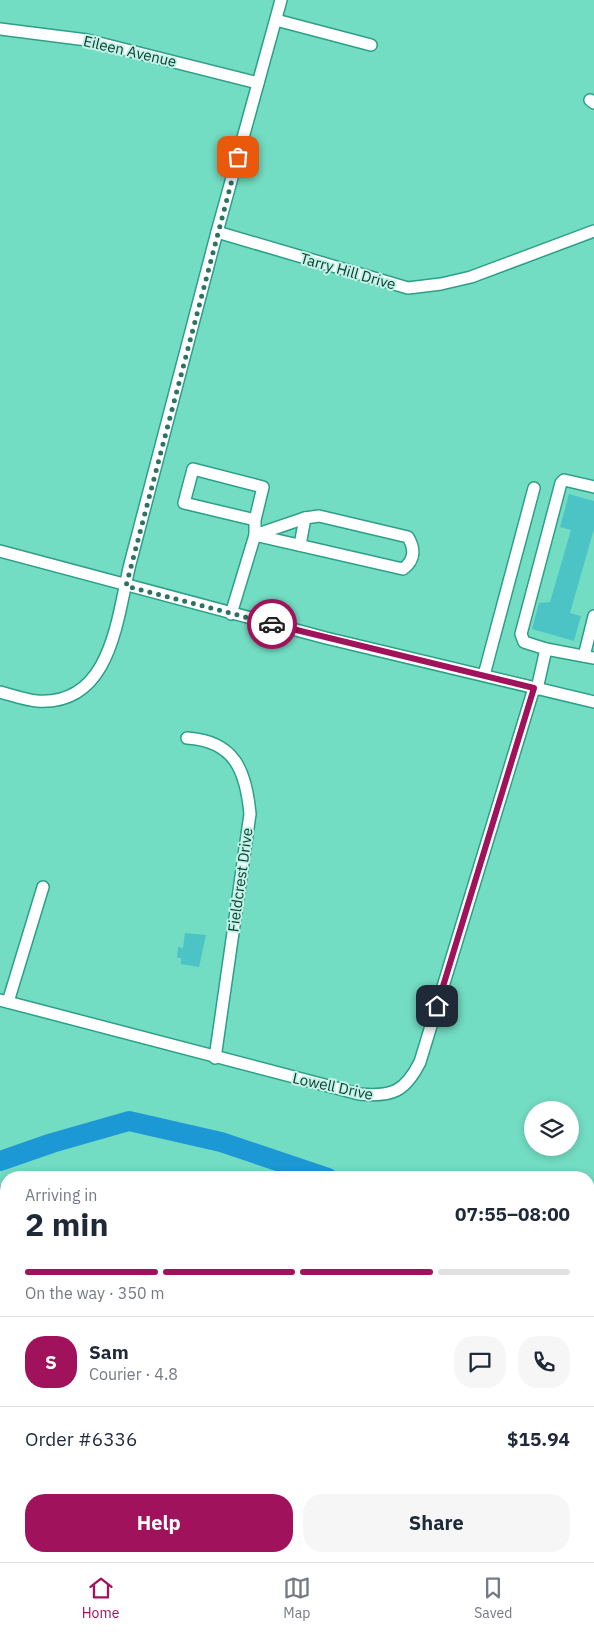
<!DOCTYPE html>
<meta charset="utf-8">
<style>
:root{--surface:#fff;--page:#f6f6f7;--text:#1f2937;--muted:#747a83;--line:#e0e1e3;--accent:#a0125b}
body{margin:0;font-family:"IBM Plex Sans",sans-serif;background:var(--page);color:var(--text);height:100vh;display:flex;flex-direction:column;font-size:19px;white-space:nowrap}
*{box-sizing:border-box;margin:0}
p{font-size:16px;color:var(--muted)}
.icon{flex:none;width:28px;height:28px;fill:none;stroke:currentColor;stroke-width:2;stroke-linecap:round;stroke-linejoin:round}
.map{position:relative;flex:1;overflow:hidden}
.sheet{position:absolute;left:0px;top:1171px;width:595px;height:391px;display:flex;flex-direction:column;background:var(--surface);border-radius:20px 20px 0 0;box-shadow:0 2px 8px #0003}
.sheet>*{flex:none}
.buttons{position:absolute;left:524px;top:1101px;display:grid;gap:10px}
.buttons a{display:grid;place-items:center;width:55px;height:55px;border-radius:50%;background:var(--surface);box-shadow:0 2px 8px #0003;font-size:25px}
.pin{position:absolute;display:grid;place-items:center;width:42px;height:42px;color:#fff;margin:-21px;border-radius:10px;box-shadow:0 2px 8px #0006}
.courier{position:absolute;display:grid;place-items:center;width:50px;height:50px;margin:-25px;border:4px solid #a0125b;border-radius:50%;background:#fff;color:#222;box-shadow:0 1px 6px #0007}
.overview em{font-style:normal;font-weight:800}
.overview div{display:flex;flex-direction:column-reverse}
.overview{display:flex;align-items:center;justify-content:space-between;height:85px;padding:0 25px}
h1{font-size:32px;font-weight:800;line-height:38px}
.bar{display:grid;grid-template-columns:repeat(4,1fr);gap:8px 5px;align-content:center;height:60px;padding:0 25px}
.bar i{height:6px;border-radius:4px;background:var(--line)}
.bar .current{background:var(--accent)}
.bar p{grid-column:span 4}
.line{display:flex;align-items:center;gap:12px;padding:0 25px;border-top:1px solid var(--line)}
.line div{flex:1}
.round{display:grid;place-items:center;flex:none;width:52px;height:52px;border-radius:20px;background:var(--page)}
.button{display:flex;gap:10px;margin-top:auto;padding:10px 25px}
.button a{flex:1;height:58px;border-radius:20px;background:var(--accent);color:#fff;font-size:20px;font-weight:800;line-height:58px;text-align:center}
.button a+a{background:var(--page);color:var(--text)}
.tab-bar{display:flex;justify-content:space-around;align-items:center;height:70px;border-top:1px solid var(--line);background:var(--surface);font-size:14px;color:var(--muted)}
.tab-bar a{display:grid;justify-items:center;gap:2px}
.tab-bar .current{color:var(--accent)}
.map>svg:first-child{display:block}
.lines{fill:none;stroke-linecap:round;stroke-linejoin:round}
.stream{stroke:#1c98d4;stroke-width:3}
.river{stroke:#1c98d4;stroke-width:20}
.building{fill:#4cc4c6}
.minor-casing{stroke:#2d9f89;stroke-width:14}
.minor{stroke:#fff;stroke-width:11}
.done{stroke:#2e7264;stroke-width:5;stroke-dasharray:0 9}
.route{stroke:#a0125b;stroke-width:6}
.labels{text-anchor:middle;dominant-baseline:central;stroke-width:4;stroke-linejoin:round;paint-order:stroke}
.street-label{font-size:15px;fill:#093930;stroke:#c2f3e6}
</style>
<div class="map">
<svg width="594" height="1562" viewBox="0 0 594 1562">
<rect width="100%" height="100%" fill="#73ddc4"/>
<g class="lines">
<g class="stream">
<polyline points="0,1187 6,1199"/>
<polyline points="0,1306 6,1300"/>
</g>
<g class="river">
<polyline points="0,1161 52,1143 129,1121 221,1142 328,1178"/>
<polyline points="589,1238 594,1236"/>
</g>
</g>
<g class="building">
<polygon points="569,494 594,501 594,529 570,613 581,616 574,641 532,629 539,603 550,602 571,530 560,527"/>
<polygon points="185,933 206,935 199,967 181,964 181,958 177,958 178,947 183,948"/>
</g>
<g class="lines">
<g class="minor-casing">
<g id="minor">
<polyline points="276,20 371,45"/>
<polyline points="0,29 87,40 258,83"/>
<polyline points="590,100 594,103"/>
<polyline points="217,232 408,288 441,284 471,277 594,231"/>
<polyline points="594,487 564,480 561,483 521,634 524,642 546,649 594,658"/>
<path d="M319,516L408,537C415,549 415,560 403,569L255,535L305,518Z"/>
<polyline points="300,545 305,518"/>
<polyline points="0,551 326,638 594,702"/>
<polyline points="231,614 255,535 255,520 184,503 193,469 263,487 255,520"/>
<polyline points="584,656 594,616"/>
<polyline points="484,675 534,488"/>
<polyline points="537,689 546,649"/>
<path d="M0,692C12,695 25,700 37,701C112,706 117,617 130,564L217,232L281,0"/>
<path d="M187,738C235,741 246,771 250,814L215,1058"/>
<path d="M0,1000L359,1094C392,1097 405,1092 420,1062L534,688"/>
<polyline points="8,1002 43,887"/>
<polyline points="589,1388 589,1399"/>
<polyline points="42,1562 44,1556"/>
<polyline points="252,1562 254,1556"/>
<polyline points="514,1562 516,1556"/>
</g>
</g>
<use href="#minor" class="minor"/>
</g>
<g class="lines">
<polyline class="done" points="238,157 126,586 272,624"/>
<polyline class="route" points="272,624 534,688 437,1006"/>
</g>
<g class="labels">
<g class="street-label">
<text transform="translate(130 51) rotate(13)">Eileen Avenue</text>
<text transform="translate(348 271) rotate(16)">Tarry Hill Drive</text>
<text transform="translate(240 880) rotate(-82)">Fieldcrest Drive</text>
<text transform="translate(333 1086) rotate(12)">Lowell Drive</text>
</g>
</g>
</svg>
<div class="buttons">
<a><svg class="icon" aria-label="layers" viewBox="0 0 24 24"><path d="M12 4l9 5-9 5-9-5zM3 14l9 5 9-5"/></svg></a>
</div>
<div class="pin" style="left:238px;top:157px;background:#ea580c"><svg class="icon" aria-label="bag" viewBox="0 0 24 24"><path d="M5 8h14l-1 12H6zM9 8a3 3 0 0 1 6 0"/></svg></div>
<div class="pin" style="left:437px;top:1006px;background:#1f2937"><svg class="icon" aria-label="home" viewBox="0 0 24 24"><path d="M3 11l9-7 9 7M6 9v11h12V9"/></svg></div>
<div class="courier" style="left:272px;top:624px"><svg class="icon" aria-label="car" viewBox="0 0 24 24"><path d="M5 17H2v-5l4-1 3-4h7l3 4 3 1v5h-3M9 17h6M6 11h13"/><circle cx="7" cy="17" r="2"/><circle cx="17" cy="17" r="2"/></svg></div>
<section class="sheet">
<div class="overview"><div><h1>2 min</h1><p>Arriving in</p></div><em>07:55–08:00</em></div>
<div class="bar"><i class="current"></i><i class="current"></i><i class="current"></i><i></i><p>On the way · 350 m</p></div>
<div class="line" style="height:90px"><b class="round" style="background:var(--accent);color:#fff">S</b><div><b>Sam</b><p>Courier · 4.8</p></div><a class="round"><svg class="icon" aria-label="chat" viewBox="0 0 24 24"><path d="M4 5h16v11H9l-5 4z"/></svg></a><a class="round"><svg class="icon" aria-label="phone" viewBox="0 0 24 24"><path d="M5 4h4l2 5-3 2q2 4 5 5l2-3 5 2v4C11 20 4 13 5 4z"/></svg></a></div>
<div class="line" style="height:65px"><div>Order #6336</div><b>$15.94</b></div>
<div class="button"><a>Help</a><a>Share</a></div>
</section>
</div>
<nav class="tab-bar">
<a class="current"><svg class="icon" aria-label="home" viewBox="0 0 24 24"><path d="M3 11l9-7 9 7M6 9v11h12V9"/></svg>Home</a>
<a><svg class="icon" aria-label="map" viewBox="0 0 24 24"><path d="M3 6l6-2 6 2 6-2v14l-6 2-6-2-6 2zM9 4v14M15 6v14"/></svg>Map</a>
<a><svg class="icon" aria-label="saved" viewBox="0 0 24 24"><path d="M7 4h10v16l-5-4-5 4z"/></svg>Saved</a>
</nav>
